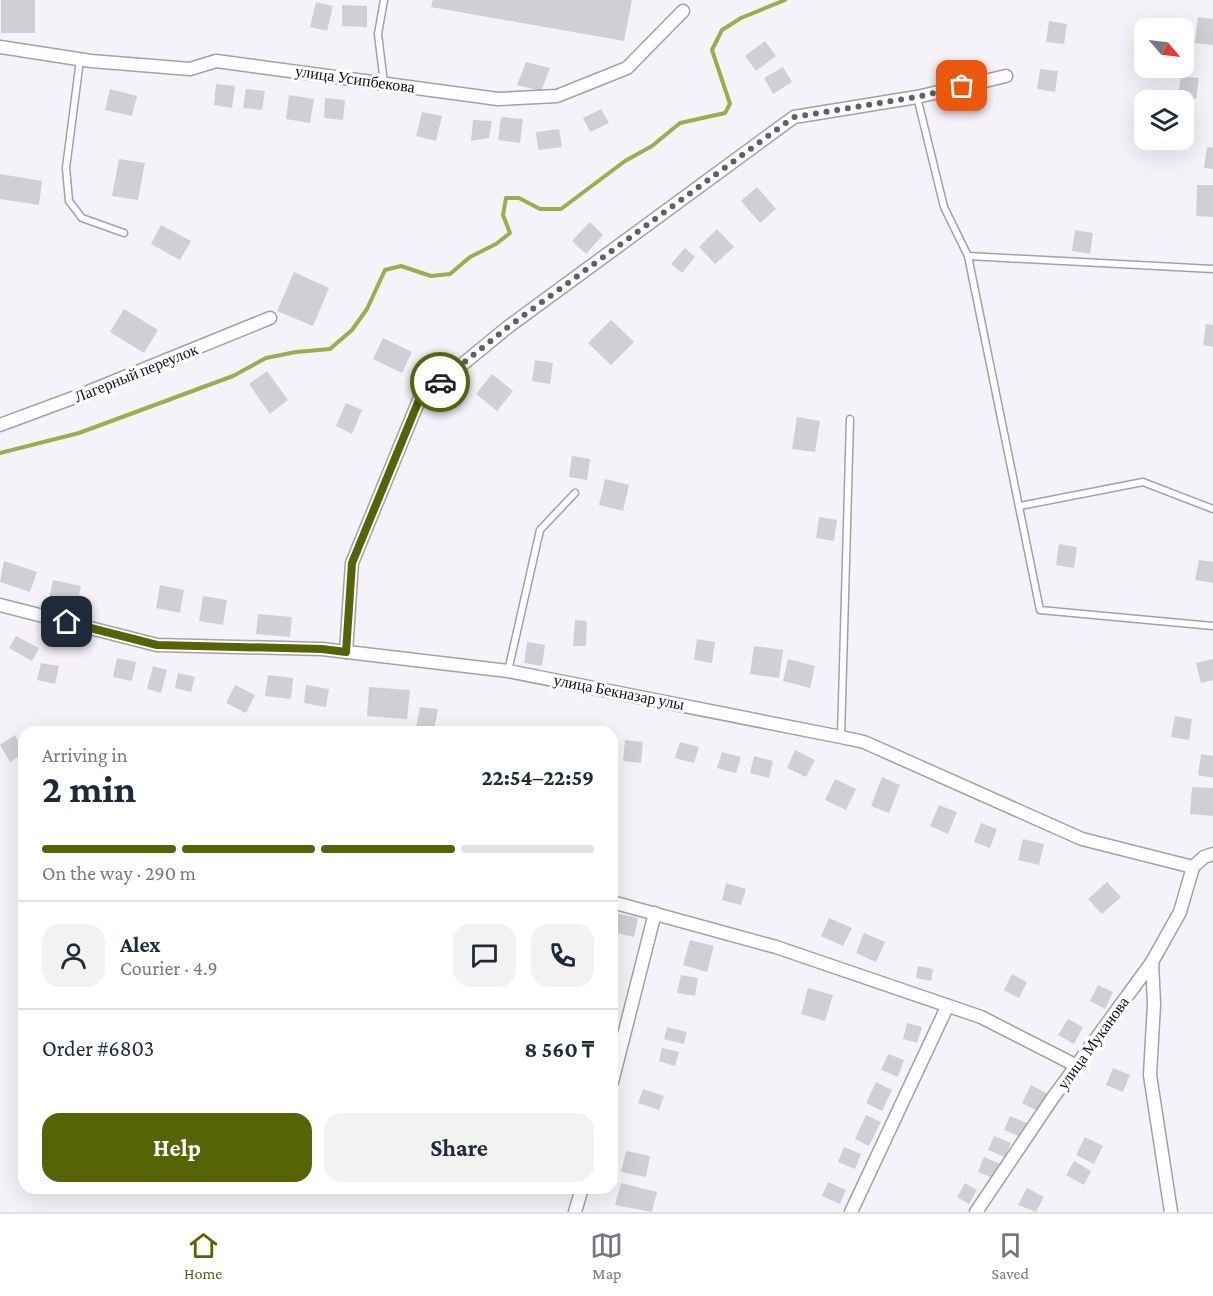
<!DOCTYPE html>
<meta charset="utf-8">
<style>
:root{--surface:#fff;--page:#f2f2f3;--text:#1f2937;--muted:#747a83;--line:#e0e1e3;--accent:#576406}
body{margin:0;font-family:"Crimson Pro",serif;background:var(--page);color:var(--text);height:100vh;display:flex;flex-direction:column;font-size:22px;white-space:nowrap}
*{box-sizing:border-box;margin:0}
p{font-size:20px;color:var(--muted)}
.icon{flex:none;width:33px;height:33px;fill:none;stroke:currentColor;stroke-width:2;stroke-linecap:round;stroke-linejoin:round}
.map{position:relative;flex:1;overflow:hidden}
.side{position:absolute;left:18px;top:726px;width:600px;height:468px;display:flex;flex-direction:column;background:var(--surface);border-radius:18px;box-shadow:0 6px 24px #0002}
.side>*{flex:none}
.needle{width:39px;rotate:118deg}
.fabs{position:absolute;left:1134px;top:18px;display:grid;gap:12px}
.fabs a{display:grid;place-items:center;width:60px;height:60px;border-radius:12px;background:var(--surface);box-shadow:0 6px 24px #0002;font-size:30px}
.pin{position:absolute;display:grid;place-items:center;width:51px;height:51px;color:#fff;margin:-26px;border-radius:12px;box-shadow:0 3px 9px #0006}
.courier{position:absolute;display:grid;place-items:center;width:60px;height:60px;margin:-30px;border:4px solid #576406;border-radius:50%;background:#fff;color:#222;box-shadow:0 2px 8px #0007}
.head em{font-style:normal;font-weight:700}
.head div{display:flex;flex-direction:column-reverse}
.head{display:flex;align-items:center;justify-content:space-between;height:102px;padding:0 24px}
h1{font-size:39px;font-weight:700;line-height:45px}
.bar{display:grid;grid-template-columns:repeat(4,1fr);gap:9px 6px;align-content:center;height:72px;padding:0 24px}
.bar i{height:8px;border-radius:4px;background:var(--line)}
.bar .current{background:var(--accent)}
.bar p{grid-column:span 4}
.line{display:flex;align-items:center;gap:15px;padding:0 24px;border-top:2px solid var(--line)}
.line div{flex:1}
.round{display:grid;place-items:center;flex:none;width:63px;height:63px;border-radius:18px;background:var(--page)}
.action{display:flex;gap:12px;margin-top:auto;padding:12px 24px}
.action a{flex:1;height:69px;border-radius:18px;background:var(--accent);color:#fff;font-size:24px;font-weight:700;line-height:69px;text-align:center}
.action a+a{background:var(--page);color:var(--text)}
.dock{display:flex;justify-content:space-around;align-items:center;height:84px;border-top:2px solid var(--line);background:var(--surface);font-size:16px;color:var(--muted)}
.dock a{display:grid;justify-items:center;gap:3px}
.dock .current{color:var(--accent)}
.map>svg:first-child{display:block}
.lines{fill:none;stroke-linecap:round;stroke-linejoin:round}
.stream{stroke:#9cae47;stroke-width:4}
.building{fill:#d1cfd5}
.lane-casing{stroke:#a3a1a7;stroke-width:9}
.street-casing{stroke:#a3a1a7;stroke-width:15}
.lane{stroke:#fff;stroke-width:6}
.street{stroke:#fff;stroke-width:12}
.done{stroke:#626064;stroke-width:6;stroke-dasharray:0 10.8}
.route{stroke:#576406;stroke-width:8}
.labels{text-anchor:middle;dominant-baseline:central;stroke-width:6;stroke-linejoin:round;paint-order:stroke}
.street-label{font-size:16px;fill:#131214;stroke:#fff}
</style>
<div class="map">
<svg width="1213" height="1212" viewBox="0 0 1213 1212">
<rect width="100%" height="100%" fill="#f5f2f9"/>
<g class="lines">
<polyline class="stream" points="0,453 79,433 233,376 266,358 296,352 330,349 352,330 367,309 385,270 401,266 431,276 450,274 470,257 496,244 510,233 503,215 506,198 519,198 540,209 561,209 625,161 652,146 680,123 725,113 730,104 712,50 722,30 741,18 785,0"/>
</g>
<g class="building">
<rect x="1" y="0" width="34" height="33"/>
<polygon points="433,0 632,0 624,41 431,7"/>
<polygon points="316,2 333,6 327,31 310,27"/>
<polygon points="342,5 367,6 367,27 342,26"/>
<polygon points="1198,17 1213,19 1213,45 1195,43"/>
<polygon points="1049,21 1067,24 1064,44 1046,42"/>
<polygon points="765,41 776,56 756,71 745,56"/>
<polygon points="526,62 550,68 541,91 517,85"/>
<polygon points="783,67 792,82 773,94 764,78"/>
<polygon points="1040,69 1058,71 1055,92 1037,89"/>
<polygon points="1181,76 1199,78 1196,99 1178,97"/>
<polygon points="216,84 235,86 232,108 214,105"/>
<polygon points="110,89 137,96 132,116 105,110"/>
<polygon points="246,89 265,91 262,110 243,108"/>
<polygon points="289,95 314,99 310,123 286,119"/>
<polygon points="325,98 345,100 343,120 324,118"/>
<polygon points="601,109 609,123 590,132 583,118"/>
<polygon points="422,112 442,116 436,141 416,136"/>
<polygon points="501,117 523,119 520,143 498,140"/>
<polygon points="473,120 492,121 489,138 471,141"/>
<polygon points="559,129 562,147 538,150 536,132"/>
<polygon points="1207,147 1213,148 1213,169 1204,168"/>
<polygon points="119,159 145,163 138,200 112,196"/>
<polygon points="0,174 42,181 39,205 0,199"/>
<polygon points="1197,185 1213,185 1213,217 1196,216"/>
<polygon points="757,187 776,209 760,223 741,201"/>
<polygon points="590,222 603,235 586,254 572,241"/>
<polygon points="161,225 191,241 180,260 151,244"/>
<polygon points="717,229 734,247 715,264 699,247"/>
<polygon points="1075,230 1093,233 1090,254 1072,251"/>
<polygon points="685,248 695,257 682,273 671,264"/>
<polygon points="294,272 329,288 313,326 277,311"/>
<polygon points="124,309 158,330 144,353 110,332"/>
<polygon points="611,320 634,342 611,365 588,343"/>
<polygon points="1206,324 1213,325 1213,347 1203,345"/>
<polygon points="383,338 412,352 402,373 373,359"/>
<polygon points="535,360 553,363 550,384 532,381"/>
<polygon points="267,371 288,400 270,414 249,384"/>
<polygon points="492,374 513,391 497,411 476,394"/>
<polygon points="346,403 362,410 352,434 336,426"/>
<polygon points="797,417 820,421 815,452 792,449"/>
<polygon points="572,456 590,459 587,480 569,477"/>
<polygon points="605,479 629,485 623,511 599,505"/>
<polygon points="819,517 837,520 834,541 816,538"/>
<polygon points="1059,544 1077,547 1074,568 1056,565"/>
<polygon points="1199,560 1213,562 1213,583 1195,580"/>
<polygon points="4,561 37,572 30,592 0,582"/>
<polygon points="53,580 81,586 77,605 49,599"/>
<polygon points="160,585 184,590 180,613 156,608"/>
<polygon points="203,596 227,600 223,625 199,621"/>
<polygon points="258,614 292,617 290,637 256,634"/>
<polygon points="575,620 587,621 586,646 573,646"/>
<polygon points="16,636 39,648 32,661 9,648"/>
<polygon points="697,639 715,642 712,663 694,660"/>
<polygon points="527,642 545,645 542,666 524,663"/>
<polygon points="754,646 783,650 779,678 750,674"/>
<polygon points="117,658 136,662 132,681 113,677"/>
<polygon points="788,659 815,666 810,688 783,681"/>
<polygon points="1213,659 1213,680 1201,683 1196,663"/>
<polygon points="41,663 59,666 55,684 37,680"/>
<polygon points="153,666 167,670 161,693 147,689"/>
<polygon points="178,673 195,677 191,692 175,688"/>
<polygon points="268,675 293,678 291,699 265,696"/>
<polygon points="235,685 255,695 246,713 226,703"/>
<polygon points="306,685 329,689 326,707 304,703"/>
<polygon points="369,687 410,690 407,719 367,716"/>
<polygon points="420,707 438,709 434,730 416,728"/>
<polygon points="1175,716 1192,719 1189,740 1171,737"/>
<polygon points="15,735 24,753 10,762 0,745"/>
<polygon points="625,740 643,742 641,763 623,761"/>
<polygon points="680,742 699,747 694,763 675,758"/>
<polygon points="795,750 815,760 806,777 787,768"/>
<polygon points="722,752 741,757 736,773 717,768"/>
<polygon points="1201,754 1213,756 1213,778 1198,775"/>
<polygon points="754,756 773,761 769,778 750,773"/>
<polygon points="882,777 900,785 889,813 871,806"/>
<polygon points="835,779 856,789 846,810 825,800"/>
<polygon points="1192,787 1213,788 1213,816 1190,814"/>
<polygon points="939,805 957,812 948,834 930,826"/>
<polygon points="981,823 997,829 990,848 974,842"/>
<polygon points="1023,839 1044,844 1039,865 1018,860"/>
<polygon points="1107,882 1121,897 1102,914 1088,899"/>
<polygon points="726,883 746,889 741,905 722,900"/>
<polygon points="615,913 638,918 634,937 612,932"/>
<polygon points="829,918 852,928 843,946 821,936"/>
<polygon points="864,933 885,942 876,962 856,953"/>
<polygon points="690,940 714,946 707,972 683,965"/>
<polygon points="918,966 933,969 931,981 916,978"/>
<polygon points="1012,974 1027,982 1019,998 1004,990"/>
<polygon points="681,975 698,978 695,996 677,993"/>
<polygon points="1098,985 1113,992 1105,1009 1090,1001"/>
<polygon points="808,988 833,995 825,1021 801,1014"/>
<polygon points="1068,1019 1083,1027 1074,1044 1058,1035"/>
<polygon points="907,1023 922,1027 917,1043 903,1039"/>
<polygon points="667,1027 687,1032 684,1044 664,1039"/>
<polygon points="662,1048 679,1052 675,1066 659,1061"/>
<polygon points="888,1054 904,1060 898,1077 881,1070"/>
<polygon points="1113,1068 1130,1075 1123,1092 1106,1085"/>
<polygon points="876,1082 892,1090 882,1111 866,1103"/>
<polygon points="1031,1085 1048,1094 1039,1112 1022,1103"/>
<polygon points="643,1089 664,1096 659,1110 638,1103"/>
<polygon points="866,1115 881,1122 869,1146 855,1139"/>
<polygon points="1010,1116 1027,1123 1021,1137 1004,1130"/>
<polygon points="994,1136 1011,1143 1005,1157 988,1150"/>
<polygon points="1085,1137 1103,1146 1094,1164 1076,1155"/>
<polygon points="844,1147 861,1154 855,1169 838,1162"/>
<polygon points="626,1151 650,1156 646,1177 621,1172"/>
<polygon points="984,1157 1001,1164 995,1179 978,1172"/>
<polygon points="1074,1161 1091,1171 1084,1185 1066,1175"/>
<polygon points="828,1182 846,1190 840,1204 822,1196"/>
<polygon points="621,1183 657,1192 652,1212 615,1205"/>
<polygon points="965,1183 977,1190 969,1204 957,1197"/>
<polygon points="1027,1188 1044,1197 1036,1212 1018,1205"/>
</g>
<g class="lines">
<g class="lane-casing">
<g id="lane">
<polyline points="80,60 66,168 69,201 82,218 124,233"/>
<polyline points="384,83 378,34 384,0"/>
<polyline points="917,97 944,207 968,256 1040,610 1213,626"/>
<polyline points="968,256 1213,269"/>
<polyline points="1020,506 1143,482 1213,509"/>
<polyline points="508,671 540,530 575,493"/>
<polyline points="841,737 850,419"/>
</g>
</g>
<g class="street-casing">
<g id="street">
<polyline points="0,47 91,61 190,69 216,61 498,99 557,96 627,68 683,11"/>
<polyline points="0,425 78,396 270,318"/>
<polyline points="0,605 157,645 322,649 508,671 841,737 864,742 1082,839 1193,867 1204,857 1213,854"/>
<polyline points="346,652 352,563 419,400 508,327 794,117 917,97 1006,76"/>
<polyline points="612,902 776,947 981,1017 1077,1066"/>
<polyline points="1152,962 1154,1004 1150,1075 1171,1212"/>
<polyline points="612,1082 655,913"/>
<polyline points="575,1212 582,1188"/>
<polyline points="851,1212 947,1007"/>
<polyline points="976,1212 1052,1099 1152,962 1180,912 1193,867"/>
</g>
</g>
<use href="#lane" class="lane"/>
<use href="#street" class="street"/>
</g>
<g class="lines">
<polyline class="done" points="440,382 508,327 794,117 917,97 962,86"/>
<polyline class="route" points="67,622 157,645 322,649 346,652 352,563 419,400 440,382"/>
</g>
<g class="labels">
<g class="street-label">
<text transform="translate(355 79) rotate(8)">улица Усипбекова</text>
<text transform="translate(136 373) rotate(-22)">Лагерный переулок</text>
<text transform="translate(619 692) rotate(11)">улица Бекназар улы</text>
<text transform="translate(1093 1043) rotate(-54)">улица Муканова</text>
</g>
</g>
</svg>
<div class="fabs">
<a><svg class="needle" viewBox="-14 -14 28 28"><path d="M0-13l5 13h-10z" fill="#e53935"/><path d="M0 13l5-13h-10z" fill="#747a83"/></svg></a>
<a><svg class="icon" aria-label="layers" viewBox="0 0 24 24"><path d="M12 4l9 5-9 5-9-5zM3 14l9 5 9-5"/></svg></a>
</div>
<div class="pin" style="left:962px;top:86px;background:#ea580c"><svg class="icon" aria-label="bag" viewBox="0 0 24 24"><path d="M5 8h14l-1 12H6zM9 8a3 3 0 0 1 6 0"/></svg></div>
<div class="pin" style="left:67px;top:622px;background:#1f2937"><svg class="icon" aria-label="home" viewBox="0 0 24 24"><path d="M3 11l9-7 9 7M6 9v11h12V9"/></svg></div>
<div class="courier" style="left:440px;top:382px"><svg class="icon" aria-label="car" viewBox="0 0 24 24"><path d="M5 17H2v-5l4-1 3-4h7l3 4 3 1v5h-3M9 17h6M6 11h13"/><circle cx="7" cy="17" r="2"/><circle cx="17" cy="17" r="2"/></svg></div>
<section class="side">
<div class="head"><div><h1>2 min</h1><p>Arriving in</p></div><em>22:54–22:59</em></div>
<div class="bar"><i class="current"></i><i class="current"></i><i class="current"></i><i></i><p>On the way · 290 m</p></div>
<div class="line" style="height:108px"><a class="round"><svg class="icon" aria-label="person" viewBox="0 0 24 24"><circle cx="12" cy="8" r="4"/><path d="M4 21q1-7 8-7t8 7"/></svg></a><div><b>Alex</b><p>Courier · 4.9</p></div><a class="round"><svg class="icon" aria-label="chat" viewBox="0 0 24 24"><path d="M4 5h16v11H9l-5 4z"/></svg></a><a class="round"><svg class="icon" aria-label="phone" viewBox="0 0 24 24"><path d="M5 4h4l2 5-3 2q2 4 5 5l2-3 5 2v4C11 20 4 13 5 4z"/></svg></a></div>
<div class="line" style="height:78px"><div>Order #6803</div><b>8 560 ₸</b></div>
<div class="action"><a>Help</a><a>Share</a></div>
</section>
</div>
<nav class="dock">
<a class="current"><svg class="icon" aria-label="home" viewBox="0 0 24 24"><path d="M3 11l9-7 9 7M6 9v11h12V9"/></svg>Home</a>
<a><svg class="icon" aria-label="map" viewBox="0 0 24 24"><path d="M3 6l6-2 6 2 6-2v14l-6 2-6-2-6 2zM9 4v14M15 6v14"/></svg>Map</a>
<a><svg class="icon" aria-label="saved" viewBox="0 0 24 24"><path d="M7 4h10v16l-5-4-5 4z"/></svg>Saved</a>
</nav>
